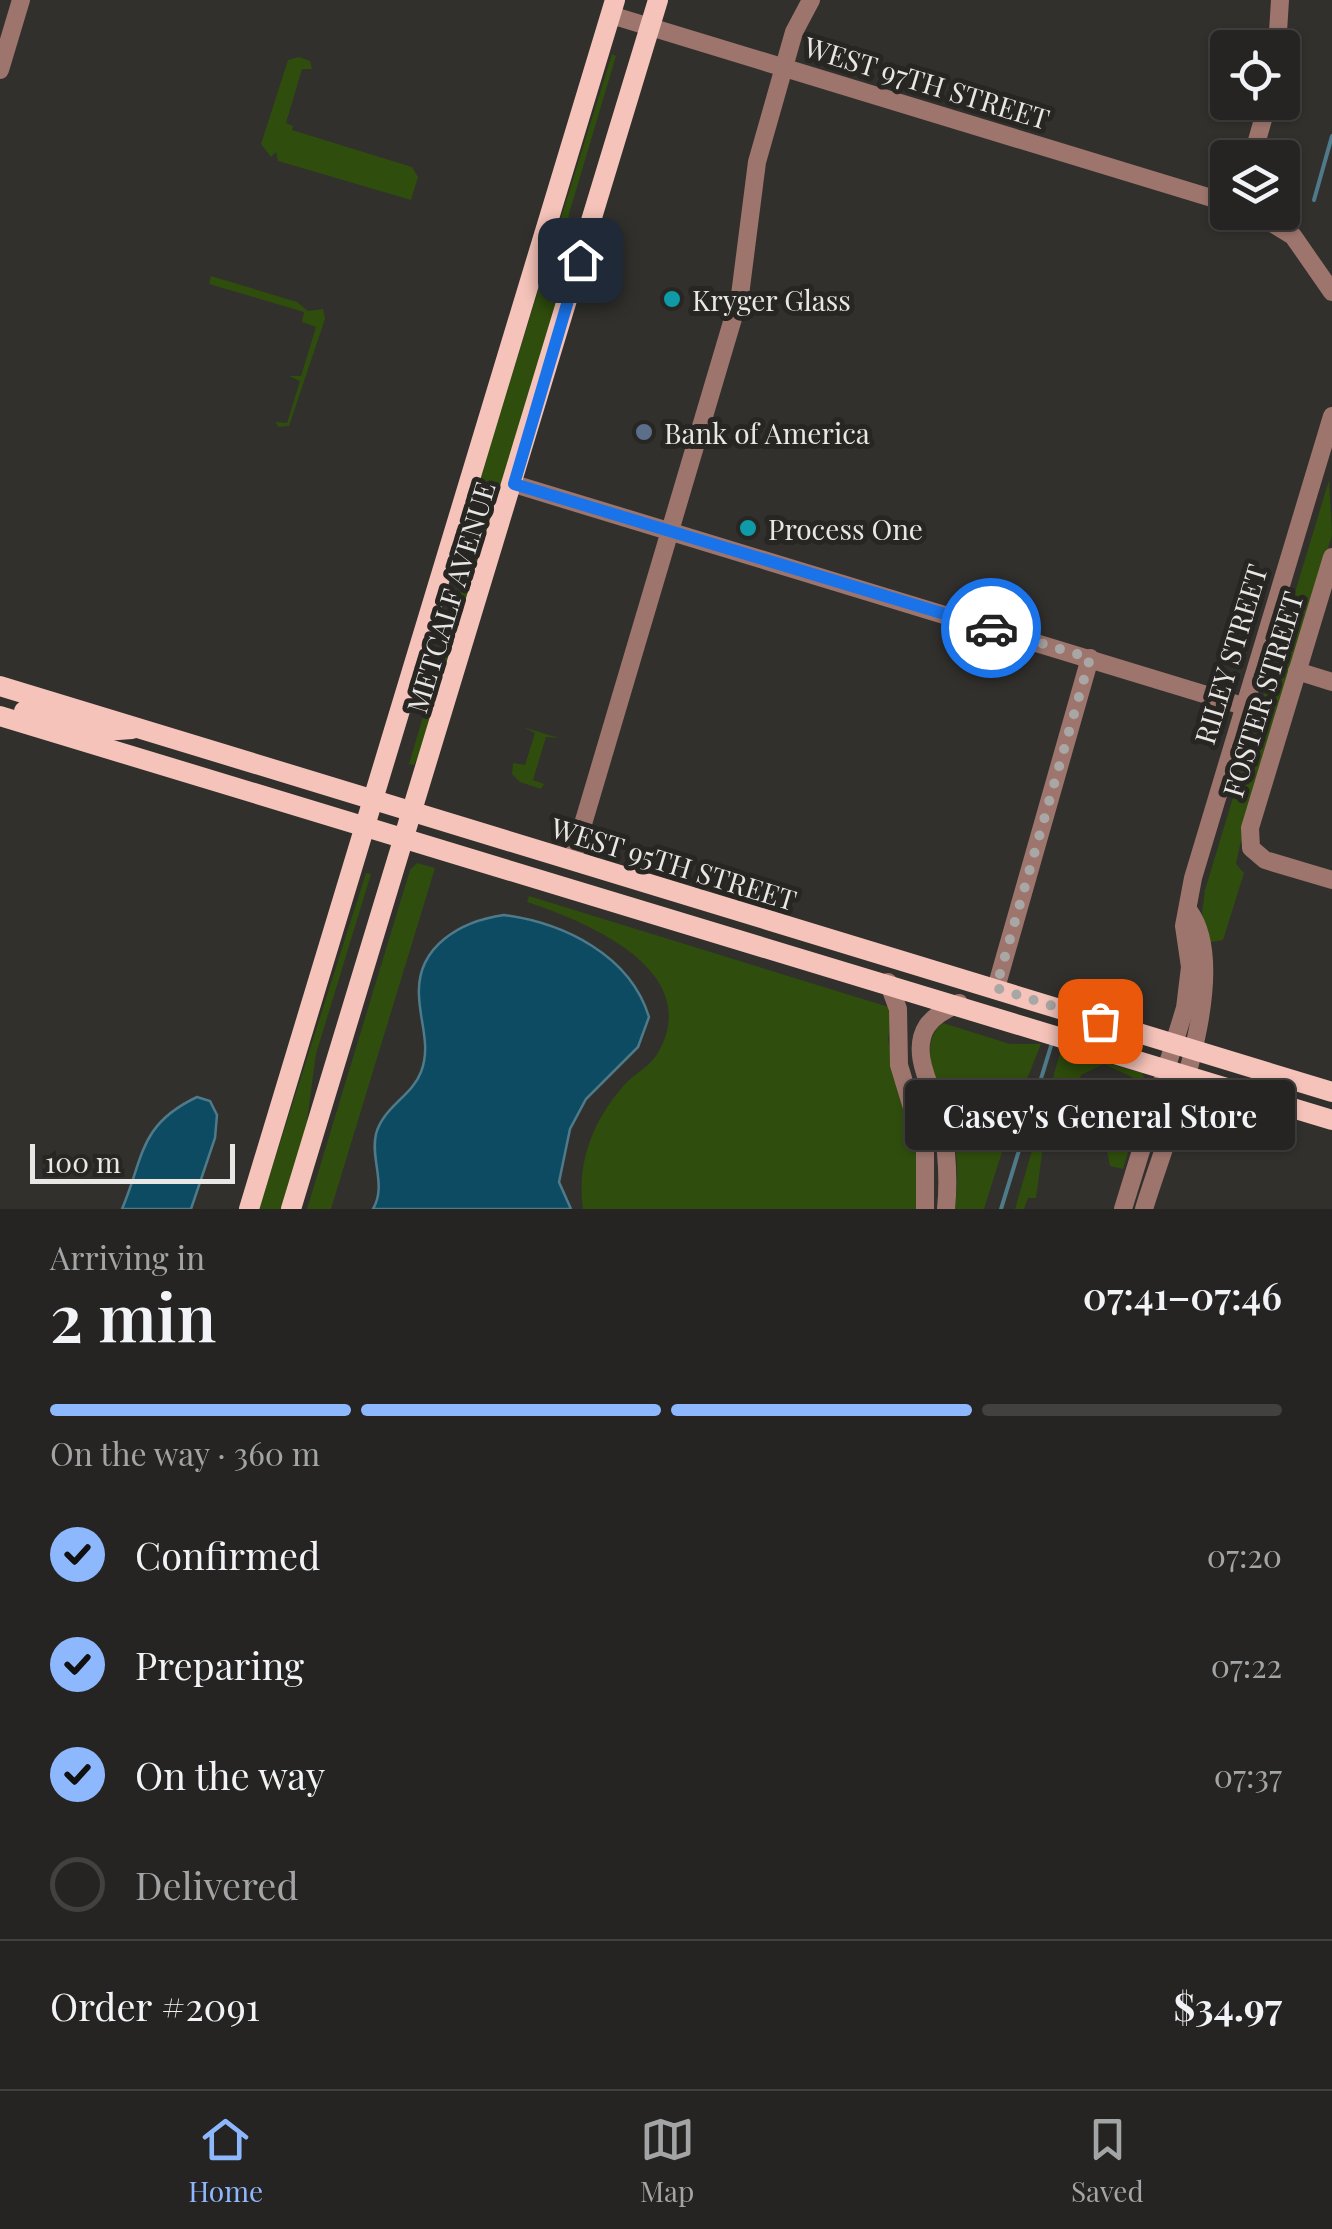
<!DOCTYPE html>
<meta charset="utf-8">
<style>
:root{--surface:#252422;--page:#2d2c2a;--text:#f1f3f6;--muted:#a3a4a5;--line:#424140;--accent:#8eb8fd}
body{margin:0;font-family:"Playfair Display",serif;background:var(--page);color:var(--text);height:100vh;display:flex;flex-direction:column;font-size:38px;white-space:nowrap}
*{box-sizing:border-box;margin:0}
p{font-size:32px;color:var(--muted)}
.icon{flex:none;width:55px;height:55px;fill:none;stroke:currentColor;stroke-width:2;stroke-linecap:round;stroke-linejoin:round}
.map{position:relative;height:1209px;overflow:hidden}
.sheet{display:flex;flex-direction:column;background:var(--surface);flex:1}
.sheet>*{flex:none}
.controls{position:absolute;left:1210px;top:30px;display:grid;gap:20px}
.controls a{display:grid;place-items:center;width:90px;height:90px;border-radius:10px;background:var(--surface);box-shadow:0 2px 8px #0004,0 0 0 2px var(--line);font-size:50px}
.scale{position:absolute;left:30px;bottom:25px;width:205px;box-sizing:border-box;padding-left:10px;border:5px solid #e8e7e5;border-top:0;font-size:28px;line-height:35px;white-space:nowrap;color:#e8e7e5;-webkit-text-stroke:8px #272623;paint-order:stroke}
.pin{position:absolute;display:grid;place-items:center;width:85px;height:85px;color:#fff;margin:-42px;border-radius:20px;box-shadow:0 5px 15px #0006}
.courier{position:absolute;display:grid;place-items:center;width:100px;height:100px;margin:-50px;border:8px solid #1a73e8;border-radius:50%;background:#fff;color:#222;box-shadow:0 2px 12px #0007}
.bubble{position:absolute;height:70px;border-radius:10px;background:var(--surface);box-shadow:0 2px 8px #0004,0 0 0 2px var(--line);font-size:32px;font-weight:600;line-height:70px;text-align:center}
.head em{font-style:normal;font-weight:600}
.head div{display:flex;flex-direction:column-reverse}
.head{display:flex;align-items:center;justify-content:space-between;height:170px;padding:0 50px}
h1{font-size:65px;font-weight:600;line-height:75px}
.bar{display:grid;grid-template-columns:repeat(4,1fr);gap:15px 10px;align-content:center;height:120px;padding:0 50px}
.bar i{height:12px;border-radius:8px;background:var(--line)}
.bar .selected{background:var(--accent)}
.bar p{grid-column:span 4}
.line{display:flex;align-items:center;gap:25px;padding:0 50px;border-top:2px solid var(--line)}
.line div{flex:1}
ol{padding:0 50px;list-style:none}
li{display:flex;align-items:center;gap:30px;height:110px}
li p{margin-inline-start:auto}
li .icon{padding:10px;border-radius:50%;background:var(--accent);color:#111;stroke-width:4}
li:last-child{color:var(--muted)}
li i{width:55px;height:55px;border:5px solid var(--line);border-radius:50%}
.dock{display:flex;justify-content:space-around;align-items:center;height:140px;border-top:2px solid var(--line);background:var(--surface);font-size:28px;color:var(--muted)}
.dock a{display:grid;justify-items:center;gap:5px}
.dock .selected{color:var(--accent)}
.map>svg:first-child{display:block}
.green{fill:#2f4d0c}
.water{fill:#0d4b62;stroke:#4f7a89;stroke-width:2.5}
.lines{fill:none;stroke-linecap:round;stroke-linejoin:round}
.stream{stroke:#4f7a89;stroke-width:4}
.minor{stroke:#9d756d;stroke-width:18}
.major{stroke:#f5c3b9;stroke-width:20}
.done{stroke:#a8a7a5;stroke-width:10;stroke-dasharray:0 18}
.route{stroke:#1a73e8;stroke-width:12}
.culture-dot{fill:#0f9aa8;stroke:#272623;stroke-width:4}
.service-dot{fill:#5c6f8a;stroke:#272623;stroke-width:4}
.labels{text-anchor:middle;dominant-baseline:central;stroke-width:10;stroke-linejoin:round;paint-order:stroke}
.street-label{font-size:28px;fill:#e8e7e5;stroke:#272623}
.poi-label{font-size:28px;fill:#e8e7e5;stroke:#272623;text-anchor:start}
</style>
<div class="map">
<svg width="1332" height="1209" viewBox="0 0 1332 1209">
<rect width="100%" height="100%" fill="#31302d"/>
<g class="green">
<polygon points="612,54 616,56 569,214 558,295 422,749 414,765 409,764 464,578 474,497"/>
<polygon points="299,57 310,61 312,69 302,69 286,123 293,126 292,130 412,167 418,177 411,200 278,161 276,152 271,157 261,144 288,60"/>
<polygon points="211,276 297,302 308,311 323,309 325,319 289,426 279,427 275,422 287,423 300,381 289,376 301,376 316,327 302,322 304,312 209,284"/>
<polygon points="1329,480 1332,535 1240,845 1236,864 1244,873 1223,940 1206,943 1202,913 1205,890"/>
<polygon points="523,727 559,738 546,737 533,780 544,784 541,789 520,782 512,774 513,763 525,765 535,733"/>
<polygon points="417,863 435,868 331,1209 307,1209 410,870"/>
<polygon points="366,873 371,874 316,1054 305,1136 283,1209 259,1209"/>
<path d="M529,896L892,1008L888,1040L920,1157L918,1209H583C576,1162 594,1118 626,1083C637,1072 651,1066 659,1051C704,969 584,921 527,902Z"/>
<path d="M943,1023L1010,1044H1041L1017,1104L984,1209H955C958,1185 958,1161 954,1137C948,1101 911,1047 943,1023Z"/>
<polygon points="1061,1050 1142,1073 1148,1085 1123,1169 1110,1166 1107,1150 1132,1077 1104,1064 1081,1075 1062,1138 1053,1135 1044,1139 1036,1198 1028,1198 1024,1209 1015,1209"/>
</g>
<g class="water">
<path d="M504,915C564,923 630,955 649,1017L638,1047L586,1099L570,1129L559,1182L571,1209H373C387,1185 370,1159 376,1134C383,1107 412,1096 421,1072C431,1046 420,1023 419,996C416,946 461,921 504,915Z"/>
<path d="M197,1097L210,1101L217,1115L215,1138L191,1209H122C144,1158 138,1125 197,1097Z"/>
</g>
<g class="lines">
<g class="stream">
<polyline points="1314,200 1332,136"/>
<polyline points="1001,1209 1051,1046"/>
</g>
<g class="minor">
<polyline points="611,15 1228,203"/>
<polyline points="1277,48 1280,0"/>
<polyline points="0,70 21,0"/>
<polyline points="1252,158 1268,102"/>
<polyline points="1254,212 1293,236 1332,292"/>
<polyline points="514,484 1243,706"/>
<polyline points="1332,557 1250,828 1251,848 1265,860 1332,880"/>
<polyline points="1297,671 1332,682"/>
<polyline points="572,861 740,295 757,162 794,32 811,0"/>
<polyline points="888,982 898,1009 899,1065 925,1151 925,1209"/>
<polyline points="996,988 1090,658"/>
<path d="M946,1209C949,1180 947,1152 942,1123C937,1095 908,1055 927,1026C934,1015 948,1009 959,1003"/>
<polyline points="1123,1209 1185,1008 1190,967 1184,926 1193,878 1332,416"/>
<path d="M1144,1209C1165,1139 1235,974 1189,911"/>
</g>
<g class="major">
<polyline points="0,686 1332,1092"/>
<polyline points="24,711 104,731 132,729"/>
<polyline points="0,716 1332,1120"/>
<polyline points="249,1209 615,0"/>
<polyline points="291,1209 658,0"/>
</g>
</g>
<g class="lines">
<polyline class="done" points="991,628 1090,658 996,988 1100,1021"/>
<polyline class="route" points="580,260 514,484 991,628"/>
</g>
<g class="culture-dot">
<circle cx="672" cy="299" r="10"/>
<circle cx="748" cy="528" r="10"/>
</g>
<circle class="service-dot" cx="644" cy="432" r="10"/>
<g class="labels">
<g class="street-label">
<text transform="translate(927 82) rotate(17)">WEST 97TH STREET</text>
<text transform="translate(450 597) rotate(-73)">METCALF AVENUE</text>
<text transform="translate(1230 654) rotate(-73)">RILEY STREET</text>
<text transform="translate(1262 694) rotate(-73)">FOSTER STREET</text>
<text transform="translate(674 863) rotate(17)">WEST 95TH STREET</text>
</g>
<g class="poi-label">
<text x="692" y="299">Kryger Glass</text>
<text x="664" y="432">Bank of America</text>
<text x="768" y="528">Process One</text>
</g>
</g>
</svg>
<div class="controls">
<a><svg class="icon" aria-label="locate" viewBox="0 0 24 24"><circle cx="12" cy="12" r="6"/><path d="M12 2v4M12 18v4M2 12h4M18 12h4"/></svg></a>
<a><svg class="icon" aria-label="layers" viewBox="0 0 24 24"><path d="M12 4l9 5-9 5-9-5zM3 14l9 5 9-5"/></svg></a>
</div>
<div class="scale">100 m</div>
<div class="pin" style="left:1100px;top:1021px;background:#ea580c"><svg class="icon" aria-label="bag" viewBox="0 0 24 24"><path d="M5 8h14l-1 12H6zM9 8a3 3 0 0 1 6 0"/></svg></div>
<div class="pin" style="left:580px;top:260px;background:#1f2937"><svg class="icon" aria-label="home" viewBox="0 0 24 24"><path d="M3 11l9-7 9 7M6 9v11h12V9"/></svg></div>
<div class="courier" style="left:991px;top:628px"><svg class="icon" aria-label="car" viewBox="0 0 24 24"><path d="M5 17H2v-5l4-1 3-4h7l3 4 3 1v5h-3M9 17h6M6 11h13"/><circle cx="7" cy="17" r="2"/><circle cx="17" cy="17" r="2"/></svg></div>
<div class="bubble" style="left:905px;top:1080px;width:390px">Casey's General Store</div>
</div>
<section class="sheet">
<div class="head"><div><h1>2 min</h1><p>Arriving in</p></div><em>07:41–07:46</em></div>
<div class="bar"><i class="selected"></i><i class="selected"></i><i class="selected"></i><i></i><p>On the way · 360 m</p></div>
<ol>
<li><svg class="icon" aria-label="check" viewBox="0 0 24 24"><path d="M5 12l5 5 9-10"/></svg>Confirmed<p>07:20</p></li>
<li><svg class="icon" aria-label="check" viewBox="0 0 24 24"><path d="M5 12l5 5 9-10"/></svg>Preparing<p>07:22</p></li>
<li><svg class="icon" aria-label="check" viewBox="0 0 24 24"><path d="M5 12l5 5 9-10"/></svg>On the way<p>07:37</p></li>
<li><i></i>Delivered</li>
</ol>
<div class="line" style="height:130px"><div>Order #2091</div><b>$34.97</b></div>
</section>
<nav class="dock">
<a class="selected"><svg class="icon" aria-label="home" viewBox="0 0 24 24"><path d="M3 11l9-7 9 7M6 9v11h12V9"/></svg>Home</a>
<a><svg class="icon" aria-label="map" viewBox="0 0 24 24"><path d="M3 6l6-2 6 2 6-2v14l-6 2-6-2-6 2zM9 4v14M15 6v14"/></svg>Map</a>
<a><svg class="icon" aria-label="saved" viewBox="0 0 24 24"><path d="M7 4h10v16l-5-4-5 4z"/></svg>Saved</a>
</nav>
